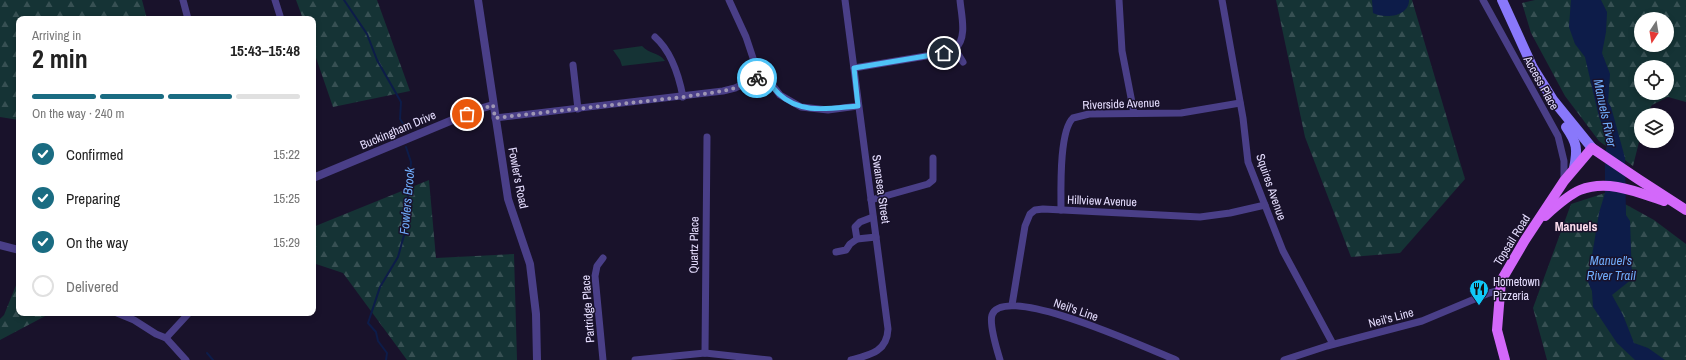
<!DOCTYPE html>
<meta charset="utf-8">
<style>
:root{--surface:#fff;--page:#f6f6f6;--text:#222;--muted:#767676;--line:#e0e0e0;--accent:#1a6c82}
body{margin:0;font-family:"Archivo Narrow",sans-serif;background:var(--page);color:var(--text);height:100vh;display:flex;flex-direction:column;font-size:15px;white-space:nowrap}
*{box-sizing:border-box;margin:0}
p{font-size:13px;color:var(--muted)}
.icon{flex:none;width:22px;height:22px;fill:none;stroke:currentColor;stroke-width:2;stroke-linecap:round;stroke-linejoin:round}
.map{position:relative;flex:1;overflow:hidden}
.sheet{position:absolute;left:16px;top:16px;width:300px;height:300px;display:flex;flex-direction:column;background:var(--surface);border-radius:8px;box-shadow:0 2px 6px #0003}
.sheet>*{flex:none}
.needle{width:26px;rotate:192deg}
.buttons{position:absolute;left:1634px;top:12px;display:grid;gap:8px}
.buttons a{display:grid;place-items:center;width:40px;height:40px;border-radius:50%;background:var(--surface);box-shadow:0 2px 6px #0003;font-size:20px}
.pin{position:absolute;display:grid;place-items:center;width:34px;height:34px;color:#fff;margin:-17px;border:2px solid #fff;border-radius:50%;box-shadow:0 1px 4px #0007}
.courier{position:absolute;display:grid;place-items:center;width:40px;height:40px;margin:-20px;border:3px solid #4fc3f7;border-radius:50%;background:#fff;color:#222;box-shadow:0 1px 5px #0007}
.headline em{font-style:normal;font-weight:700}
.headline div{display:flex;flex-direction:column-reverse}
.headline{display:flex;align-items:center;justify-content:space-between;height:68px;padding:0 16px}
h1{font-size:26px;font-weight:700;line-height:30px}
.bar{display:grid;grid-template-columns:repeat(4,1fr);gap:6px 4px;align-content:center;height:48px;padding:0 16px}
.bar i{height:5px;border-radius:3px;background:var(--line)}
.bar .on{background:var(--accent)}
.bar p{grid-column:span 4}
ol{padding:0 16px;list-style:none}
li{display:flex;align-items:center;gap:12px;height:44px}
li p{margin-inline-start:auto}
li .icon{padding:4px;border-radius:50%;background:var(--accent);color:#fff;stroke-width:4}
li:last-child{color:var(--muted)}
li i{width:22px;height:22px;border:2px solid var(--line);border-radius:50%}
.map>svg:first-child{display:block}
.forest{fill:url(#forest-firs);fill-rule:evenodd}
.park{fill:#153335}
.water{fill:#0d1c49}
.lines{fill:none;stroke-linecap:round;stroke-linejoin:round}
.stream{stroke:#0d1c49;stroke-width:2}
.minor{stroke:#4a3f88;stroke-width:7}
.tertiary{stroke:#4a3f88;stroke-width:8}
.secondary{stroke:#8978fb;stroke-width:10}
.primary{stroke:#d368fa;stroke-width:10}
.done{stroke:#9e96b4;stroke-width:4;stroke-dasharray:0 7.2}
.route{stroke:#4fc3f7;stroke-width:5}
.labels{text-anchor:middle;dominant-baseline:central;stroke-width:3;stroke-linejoin:round;paint-order:stroke}
.street-label{font-size:12px;fill:#e5ddfe;stroke:#19122b}
.poi-label{font-size:12px;fill:#e5ddfe;stroke:#19122b;text-anchor:start}
.water-label{font-size:13px;font-style:italic;fill:#6fabfa;stroke:#19122b}
.neighbourhood-label{font-size:13px;font-weight:bold;fill:#fedfef;stroke:#19122b}
</style>
<div class="map">
<svg width="1686" height="360" viewBox="0 0 1686 360">
<defs>
<pattern id="forest-firs" width="22" height="20" patternUnits="userSpaceOnUse"><rect width="22" height="20" fill="#153335"/><path d="M5 1l3.5 6h-7zM16 11l3.5 6h-7z" fill="#375053"/></pattern>
</defs>
<rect width="100%" height="100%" fill="#19122b"/>
<g class="forest">
<polygon points="0,0 142,0 147,19 19,19 19,120 0,117"/>
<polygon points="296,0 377,0 410,91 333,107 313,49 313,19 303,19"/>
<polygon points="1276,0 1412,0 1465,179 1400,253 1351,257 1305,137"/>
<path d="M1535,0H1686V102L1668,97L1652,105L1646,115H1641V134L1633,166L1599,141L1565,96L1531,33L1522,3ZM1641,19H1667V45H1641ZM1641,67H1667V93H1641Z"/>
<polygon points="429,180 436,258 514,254 517,360 407,360 343,273 313,263 313,227"/>
<polygon points="1605,193 1654,220 1686,244 1686,360 1547,360 1533,308 1571,204"/>
<polygon points="19,278 19,313 51,313 0,340 0,319 4,315"/>
</g>
<path class="park" d="M642,46C649,54 659,52 665,61L622,66L620,60L613,50Z"/>
<g class="water">
<path d="M1372,0H1409C1409,17 1384,19 1373,13Z"/>
<polygon points="1571,0 1601,0 1607,12 1606,32 1602,53 1610,74 1608,102 1611,107 1625,158 1626,215 1630,221 1632,279 1612,295 1623,315 1634,343 1648,348 1665,360 1635,360 1617,343 1593,307 1592,291 1587,280 1592,256 1599,213 1605,193 1605,152 1609,140 1599,117 1585,57 1575,44 1569,27"/>
</g>
<g class="lines">
<g class="stream">
<polyline points="344,0 367,34 377,60 401,102 400,119 404,125"/>
<polyline points="207,353 213,360"/>
<polyline points="386,360 387,353 378,341 376,332 368,323 380,287 398,257 406,228 411,162 406,147"/>
</g>
<g class="minor">
<polyline points="183,0 188,19"/>
<polyline points="275,0 281,19"/>
<polyline points="729,0 746,37 754,61 780,95 801,107 828,110 858,106"/>
<path d="M845,0L888,329C887,352 870,355 851,360"/>
<polyline points="1119,0 1122,51 1134,113"/>
<polyline points="1222,0 1243,118 1248,162 1283,251 1333,344"/>
<polyline points="1483,0 1558,136 1564,161 1564,181"/>
<path d="M655,37C672,52 679,76 683,97"/>
<polyline points="955,49 963,62"/>
<polyline points="573,65 578,109"/>
<path d="M854,68L944,53C947,52 953,51 955,49C968,38 961,14 960,0"/>
<polyline points="495,118 723,91 735,88 763,75"/>
<polyline points="871,200 928,184 933,180 933,158"/>
<path d="M1061,210C1061,190 1059,131 1073,118L1089,114L1181,113L1240,103"/>
<polyline points="857,239 855,227 860,222 873,217"/>
<polyline points="836,252 846,250 850,244 857,239 876,237"/>
<polyline points="603,258 597,266 595,276 603,360"/>
<polyline points="1012,305 1025,226 1030,214 1035,210 1043,209 1200,217 1230,213 1265,205"/>
<polyline points="117,313 134,320 156,334 166,338 186,360"/>
<polyline points="166,338 189,313"/>
<polyline points="705,353 707,137"/>
<polyline points="635,360 705,353 769,360"/>
<path d="M1000,360C997,350 989,325 992,315C1003,281 1153,351 1176,360"/>
<polyline points="1284,360 1327,346 1422,321 1489,293 1501,290"/>
</g>
<g class="tertiary">
<polyline points="478,0 508,199 530,264 536,314 537,360"/>
<polyline points="313,178 479,109 493,105"/>
<polyline points="0,245 19,250"/>
</g>
<g class="secondary">
<polyline points="1502,0 1533,68 1553,100 1592,148"/>
<path d="M1566,127C1577,143 1578,149 1574,168"/>
</g>
<g class="primary">
<path d="M1545,216C1555,207 1568,195 1580,190C1608,179 1637,192 1664,201"/>
<polyline points="1505,360 1497,330 1501,281 1525,240 1564,181 1592,148 1638,179 1686,210"/>
</g>
</g>
<g class="lines">
<polyline class="done" points="467,114 493,105 495,118 683,97 723,91 735,88 757,78"/>
<path class="route" d="M757,78L763,75C768,81 773,88 779,94C801,115 831,108 858,106L854,68L944,53"/>
</g>
<defs>
<g id="restaurant-pin" transform="scale(1)"><path d="M0 17L-7.5 6A9.5 9.5 0 1 1 7.5 6Z" fill="#10c7f7" stroke="#19122b"/><path d="M-5-6h1v4h1v-4h1v4h1v-4h1v5L-1.5 .5V6h-2V.5L-5-1ZM5-6V6H3V1.5H1.5Q1.5-4 5-6Z" fill="#111"/></g>
</defs>
<g fill-rule="evenodd">
<use href="#restaurant-pin" x="1479" y="289"/>
</g>
<g class="labels">
<g class="street-label">
<text transform="translate(1541 83) rotate(61)">Access Place</text>
<text transform="translate(1121 104) rotate(-2)">Riverside Avenue</text>
<text transform="translate(398 130) rotate(-23)">Buckingham Drive</text>
<text transform="translate(518 178) rotate(79)">Fowler's Road</text>
<text transform="translate(1271 187) rotate(71)">Squires Avenue</text>
<text transform="translate(881 189) rotate(82)">Swansea Street</text>
<text transform="translate(1102 201) rotate(2)">Hillview Avenue</text>
<text transform="translate(1512 240) rotate(-58)">Topsail Road</text>
<text transform="translate(694 245) rotate(-89)">Quartz Place</text>
<text transform="translate(588 309) rotate(-94)">Partridge Place</text>
<text transform="translate(1076 310) rotate(19)">Neil's Line</text>
<text transform="translate(1391 318) rotate(-15)">Neil's Line</text>
</g>
<g class="poi-label">
<text x="1493" y="282">Hometown<tspan x="1493" dy="14">Pizzeria</tspan></text>
</g>
<g class="water-label">
<text transform="translate(1605 113) rotate(78)">Manuels River</text>
<text transform="translate(407 201) rotate(-85)">Fowlers Brook</text>
<text x="1611" y="260">Manuel's<tspan x="1611" dy="15">River Trail</tspan></text>
</g>
<g class="neighbourhood-label">
<text x="1576" y="226">Manuels</text>
</g>
</g>
</svg>
<div class="buttons">
<a><svg class="needle" viewBox="-14 -14 28 28"><path d="M0-13l5 13h-10z" fill="#e53935"/><path d="M0 13l5-13h-10z" fill="#767676"/></svg></a>
<a><svg class="icon" aria-label="locate" viewBox="0 0 24 24"><circle cx="12" cy="12" r="6"/><path d="M12 2v4M12 18v4M2 12h4M18 12h4"/></svg></a>
<a><svg class="icon" aria-label="layers" viewBox="0 0 24 24"><path d="M12 4l9 5-9 5-9-5zM3 14l9 5 9-5"/></svg></a>
</div>
<div class="pin" style="left:467px;top:114px;background:#ea580c"><svg class="icon" aria-label="bag" viewBox="0 0 24 24"><path d="M5 8h14l-1 12H6zM9 8a3 3 0 0 1 6 0"/></svg></div>
<div class="pin" style="left:944px;top:53px;background:#1f2937"><svg class="icon" aria-label="home" viewBox="0 0 24 24"><path d="M3 11l9-7 9 7M6 9v11h12V9"/></svg></div>
<div class="courier" style="left:757px;top:78px"><svg class="icon" aria-label="bike" viewBox="0 0 24 24"><circle cx="6" cy="16" r="4"/><circle cx="18" cy="16" r="4"/><path d="M6 16l4-8h5l3 8M10 8l3 8H6M13 5h3"/></svg></div>
<section class="sheet">
<div class="headline"><div><h1>2 min</h1><p>Arriving in</p></div><em>15:43–15:48</em></div>
<div class="bar"><i class="on"></i><i class="on"></i><i class="on"></i><i></i><p>On the way · 240 m</p></div>
<ol>
<li><svg class="icon" aria-label="check" viewBox="0 0 24 24"><path d="M5 12l5 5 9-10"/></svg>Confirmed<p>15:22</p></li>
<li><svg class="icon" aria-label="check" viewBox="0 0 24 24"><path d="M5 12l5 5 9-10"/></svg>Preparing<p>15:25</p></li>
<li><svg class="icon" aria-label="check" viewBox="0 0 24 24"><path d="M5 12l5 5 9-10"/></svg>On the way<p>15:29</p></li>
<li><i></i>Delivered</li>
</ol>
</section>
</div>
